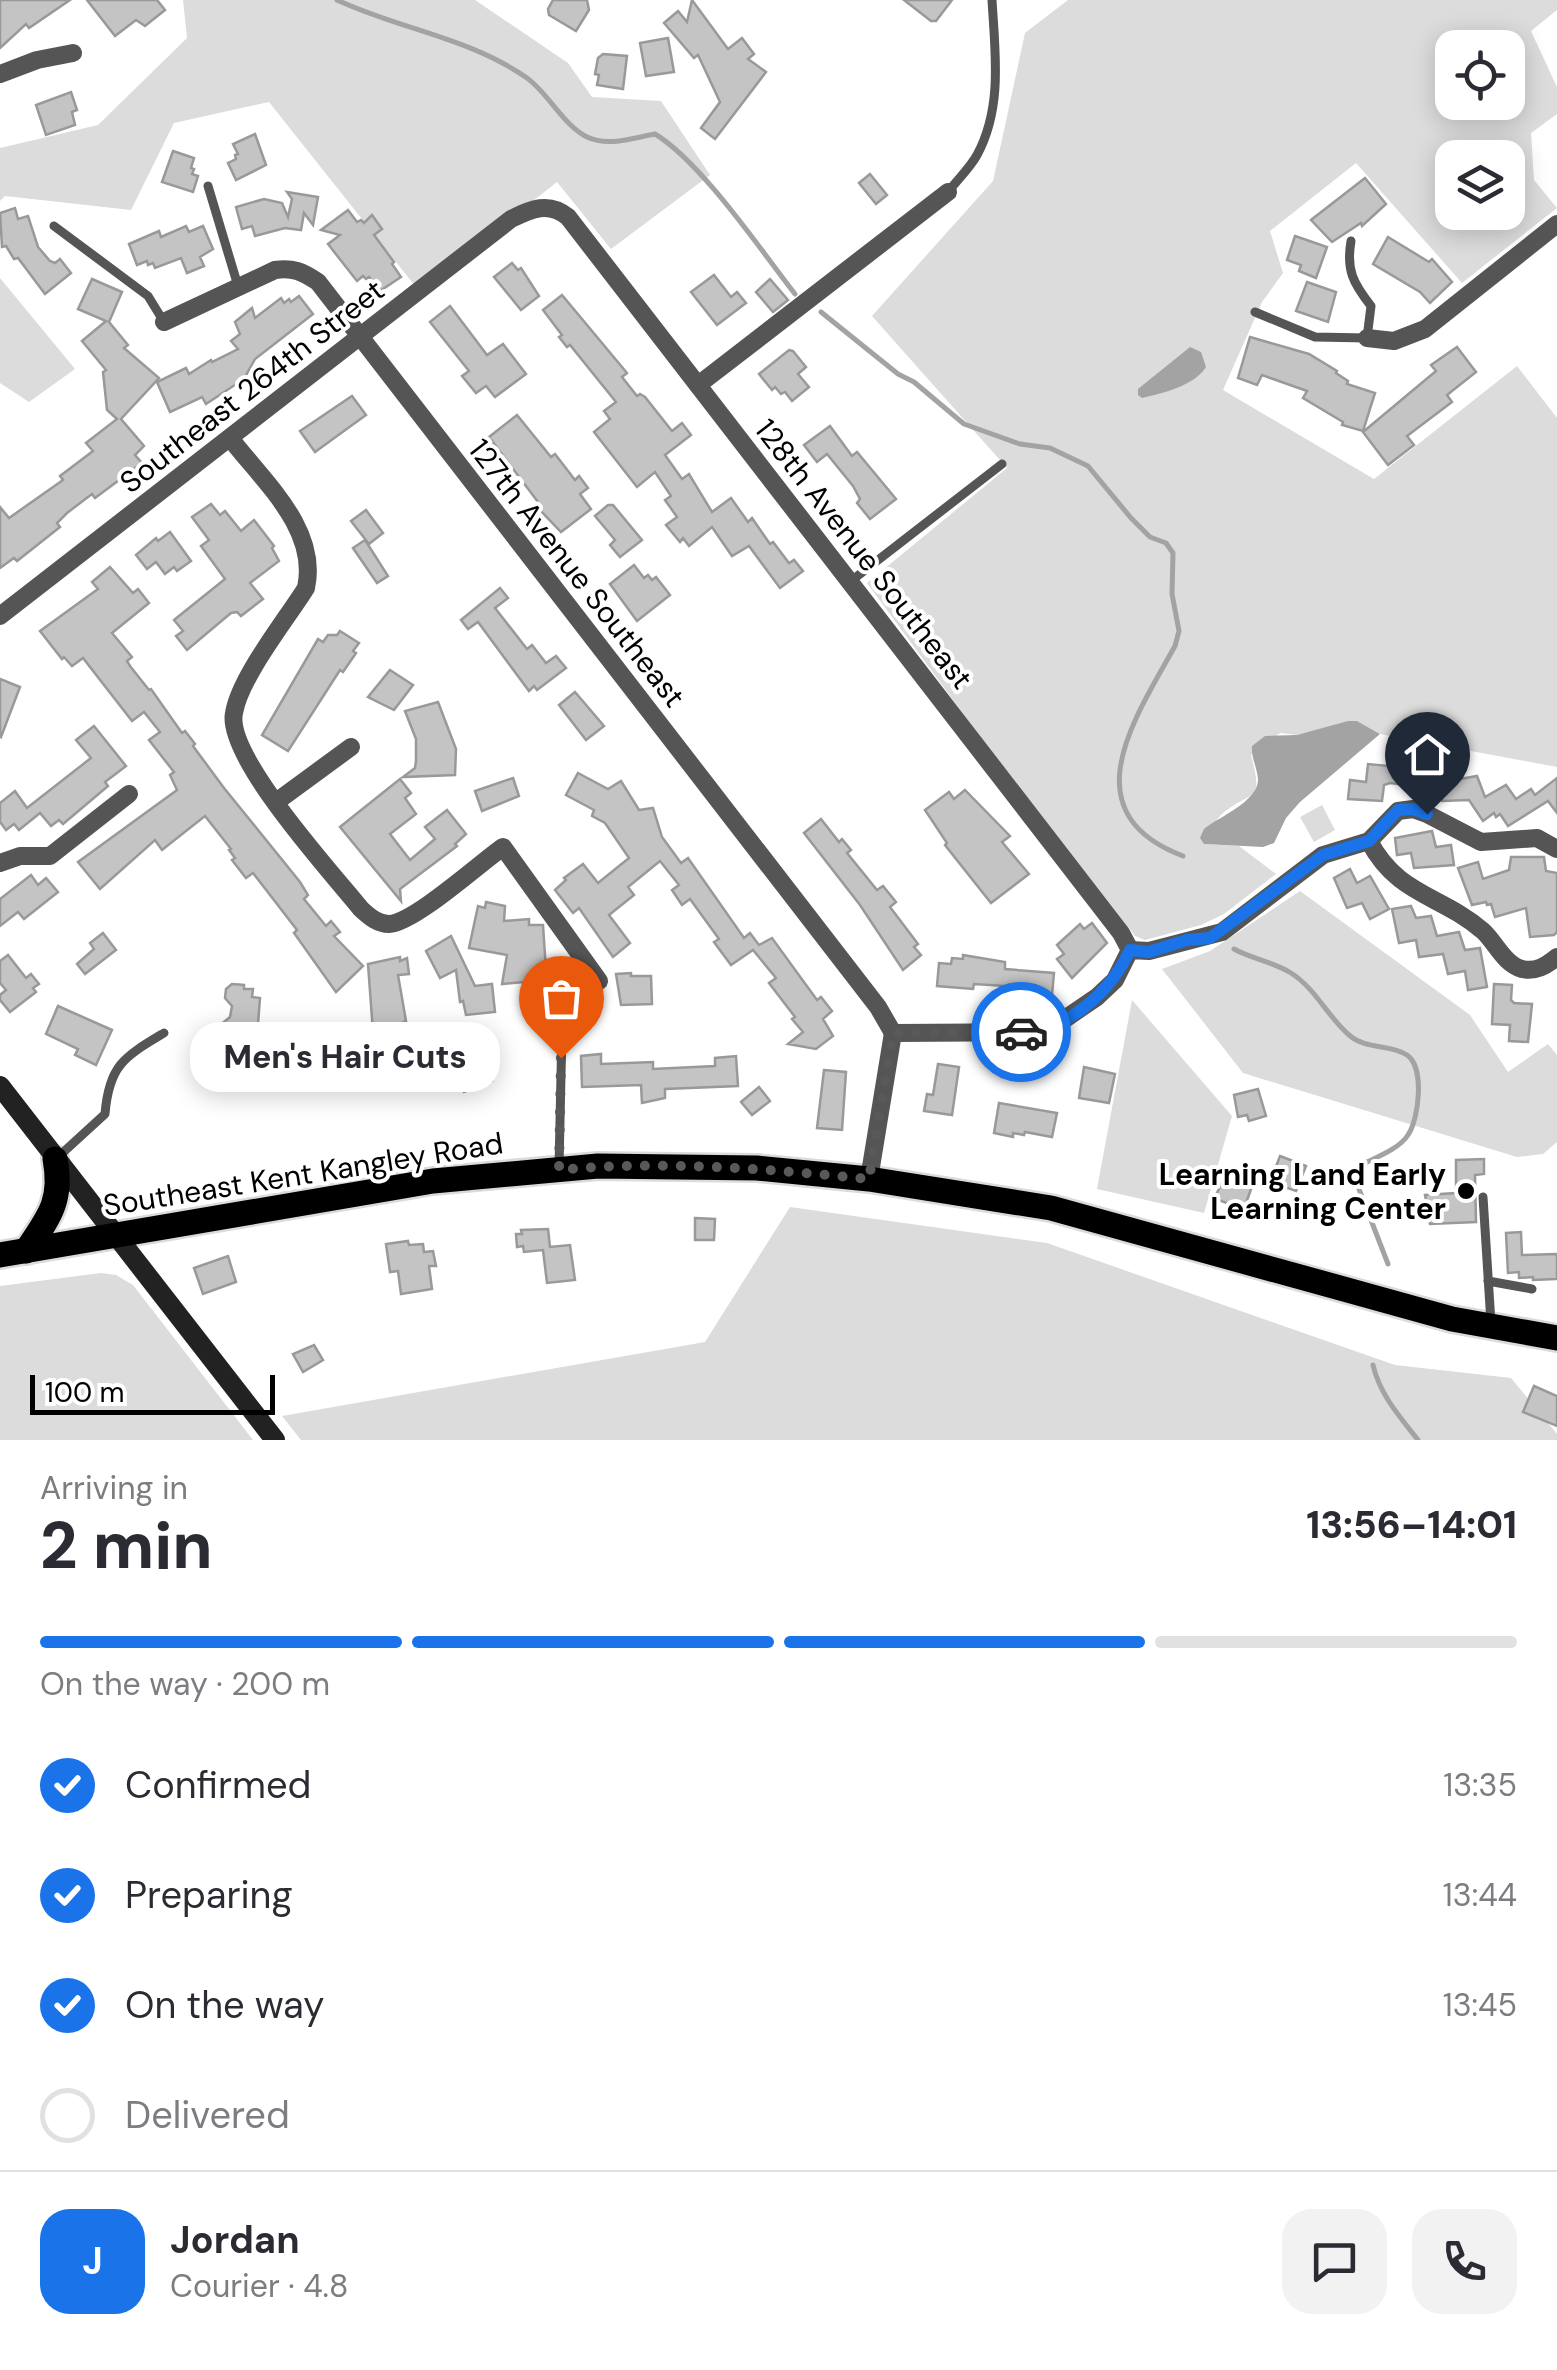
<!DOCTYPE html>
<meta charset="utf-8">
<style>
:root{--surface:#fff;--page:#f2f2f3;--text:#2b2b33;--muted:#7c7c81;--line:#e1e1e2;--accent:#1a73e8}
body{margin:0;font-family:"DM Sans",sans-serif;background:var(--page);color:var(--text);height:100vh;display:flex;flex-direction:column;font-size:38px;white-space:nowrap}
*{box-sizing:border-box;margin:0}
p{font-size:32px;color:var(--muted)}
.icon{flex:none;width:55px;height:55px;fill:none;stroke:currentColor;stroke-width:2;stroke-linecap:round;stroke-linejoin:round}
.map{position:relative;height:1440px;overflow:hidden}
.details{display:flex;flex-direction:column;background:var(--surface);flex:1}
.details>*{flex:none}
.fabs{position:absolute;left:1435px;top:30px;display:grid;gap:20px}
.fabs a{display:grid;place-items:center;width:90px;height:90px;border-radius:20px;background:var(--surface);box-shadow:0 5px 25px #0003;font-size:50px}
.scale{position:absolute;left:30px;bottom:25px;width:245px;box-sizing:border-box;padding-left:10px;border:5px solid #000;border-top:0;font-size:28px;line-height:35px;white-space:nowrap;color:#000;-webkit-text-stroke:8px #fff;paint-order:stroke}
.pin{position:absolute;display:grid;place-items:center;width:85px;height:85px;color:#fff;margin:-102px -42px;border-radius:50% 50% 50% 0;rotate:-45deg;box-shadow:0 0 10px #0007}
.pin .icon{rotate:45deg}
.courier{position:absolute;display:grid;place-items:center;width:100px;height:100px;margin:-50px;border:8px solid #1a73e8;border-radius:50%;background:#fff;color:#222;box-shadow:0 2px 12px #0007}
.bubble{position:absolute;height:70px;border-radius:30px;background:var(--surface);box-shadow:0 5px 25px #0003;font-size:32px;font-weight:800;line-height:70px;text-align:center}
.headline em{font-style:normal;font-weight:800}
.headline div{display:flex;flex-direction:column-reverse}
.headline{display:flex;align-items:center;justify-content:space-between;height:170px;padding:0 40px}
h1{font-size:65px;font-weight:800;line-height:75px}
.bar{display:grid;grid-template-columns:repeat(4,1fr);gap:15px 10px;align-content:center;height:120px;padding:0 40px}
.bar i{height:12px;border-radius:8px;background:var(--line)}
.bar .selected{background:var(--accent)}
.bar p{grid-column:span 4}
.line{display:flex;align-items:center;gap:25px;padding:0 40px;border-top:2px solid var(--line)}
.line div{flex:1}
.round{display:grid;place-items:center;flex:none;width:105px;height:105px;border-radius:30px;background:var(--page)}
ol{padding:0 40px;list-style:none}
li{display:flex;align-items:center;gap:30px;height:110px}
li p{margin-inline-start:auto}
li .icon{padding:10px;border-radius:50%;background:var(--accent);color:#fff;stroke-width:4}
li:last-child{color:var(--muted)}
li i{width:55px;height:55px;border:5px solid var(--line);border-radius:50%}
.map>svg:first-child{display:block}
.green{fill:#dcdcdc;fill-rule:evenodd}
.water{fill:#a3a3a3}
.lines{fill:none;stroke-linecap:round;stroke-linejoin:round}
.stream{stroke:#a3a3a3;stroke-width:5}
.building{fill:#c4c4c4;stroke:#999;stroke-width:2.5}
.primary-casing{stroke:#dbdbdb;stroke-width:30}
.lane{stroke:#555;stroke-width:9}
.street{stroke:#555;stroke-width:18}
.secondary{stroke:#222;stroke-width:20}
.primary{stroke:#000;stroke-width:25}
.done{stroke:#595959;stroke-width:10;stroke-dasharray:0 18}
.route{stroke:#1a73e8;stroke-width:12}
.poi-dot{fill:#000;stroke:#fff;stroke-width:4}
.labels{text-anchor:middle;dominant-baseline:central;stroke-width:8;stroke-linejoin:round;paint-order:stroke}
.street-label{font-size:30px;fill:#000;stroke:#fff}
.poi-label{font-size:30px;font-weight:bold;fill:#000;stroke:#fff;text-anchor:end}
</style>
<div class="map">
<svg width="1557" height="1440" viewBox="0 0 1557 1440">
<rect width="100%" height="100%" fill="#fff"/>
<g class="green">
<polygon points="183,0 475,0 568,63 592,97 661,101 710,175 611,249 557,182 419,291 269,102 174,123 131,210 5,196 0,201 0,148 98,125 187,38"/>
<path d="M1068,0H1557V10L1531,31L1557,87V114L1531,133L1534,180L1557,208L1462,283L1356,163L1270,231L1283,273L1262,302L1223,390L1374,479L1517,366L1557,418V767L1380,734L1357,721L1297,735L1280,733L1251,755C1265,807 1250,788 1220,816C1213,823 1208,836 1204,844L1239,846L1276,874L1224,914L1201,925L1145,940L1135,936L981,738L867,583L1007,468L872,316L993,181L1025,33ZM1452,48H1508V102H1452ZM1452,158H1508V212H1452Z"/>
<polygon points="0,278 75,369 29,402 0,383"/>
<polygon points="1322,805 1335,830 1314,842 1300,817"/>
<polygon points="1300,891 1470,1015 1508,1072 1548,1044 1557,1055 1557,1142 1543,1154 1517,1157 1243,1073 1162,969 1210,951"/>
<polygon points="1132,1000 1232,1116 1204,1213 1097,1189"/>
<polygon points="790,1207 1047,1243 1395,1365 1511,1378 1557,1434 1557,1440 301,1440 282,1416 705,1342"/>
<polygon points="101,1273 116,1275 133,1285 253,1440 0,1440 0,1286"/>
</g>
<g class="water">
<path d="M1190,347L1201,352L1206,367C1194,386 1163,393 1142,398L1138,395V389Z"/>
<path d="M1348,721H1357L1380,734L1300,802L1286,818L1274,843L1263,847L1204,844L1200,838L1204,829C1219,817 1259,801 1258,779C1257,767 1251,758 1252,746L1265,736L1297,735Z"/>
</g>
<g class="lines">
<g class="stream">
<path d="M337,0C399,29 470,38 527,78C549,94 563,125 587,137C608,147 633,138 655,134C701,162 760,249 795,294"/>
<path d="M821,312L898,374L914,382L964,424L1020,444L1050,448L1088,466L1131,518L1150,537L1166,543L1173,553L1172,594L1179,631L1175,646C1135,718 1069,813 1183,856"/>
<path d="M1234,949C1252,959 1274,962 1291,973C1315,988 1328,1017 1349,1035C1366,1050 1391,1044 1407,1055C1425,1067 1419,1119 1408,1135C1399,1149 1377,1157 1363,1164L1357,1184L1388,1264"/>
<path d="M1373,1365C1380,1395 1400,1417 1418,1440"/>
</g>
</g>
<g class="building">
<polygon points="0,0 70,0 29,28 26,24 0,48"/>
<polygon points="87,0 157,0 165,10 145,26 136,20 115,36"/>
<polygon points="553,0 587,0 589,10 576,31 549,15 548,9"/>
<polygon points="692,0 728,49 742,38 754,54 748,59 766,72 715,139 701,128 720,102 698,55 694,58 664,23 678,11 687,22"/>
<polygon points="904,0 952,0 936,21 931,21"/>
<polygon points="668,38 674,72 646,76 640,43"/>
<polygon points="603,54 627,56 623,89 597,85 599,75 595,74 598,58"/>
<polygon points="71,92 77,110 72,112 75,125 46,135 36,105"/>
<polygon points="255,134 266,165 236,180 228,163 236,159 235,155 238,154 233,144"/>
<polygon points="173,151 194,158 191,168 194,169 192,174 198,176 193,192 162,182"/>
<polygon points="870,174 887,195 876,204 859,183"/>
<polygon points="1365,178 1386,204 1362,226 1361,223 1332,242 1311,220"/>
<polygon points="287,192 318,197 313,225 304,213 301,230 285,228 255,236 252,226 242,229 236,207 264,199 282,203 288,217 292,199"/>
<polygon points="15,208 18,219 28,216 38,247 50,261 55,263 60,259 71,273 45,294 18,258 14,259 6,246 2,247 0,213"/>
<polygon points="348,210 357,222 361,220 364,223 372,215 382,229 374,235 394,262 392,264 401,277 380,291 369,277 366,279 363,276 357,281 328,244 340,235 321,230"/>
<polygon points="186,226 189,232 203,226 213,249 200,257 204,266 187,273 181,258 155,268 153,263 148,265 147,261 137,265 129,244 159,231 161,237"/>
<polygon points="1295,236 1327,247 1316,278 1299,271 1301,265 1287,260"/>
<polygon points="1388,237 1429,262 1432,259 1452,282 1430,303 1420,292 1373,264"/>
<polygon points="512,263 518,270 521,268 539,296 521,310 494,277"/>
<polygon points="714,275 731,297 737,292 746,303 717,325 691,292"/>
<polygon points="92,279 122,292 109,322 128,345 124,348 159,378 121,419 144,446 135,455 142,463 95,498 92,494 67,513 57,523 60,527 17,561 14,558 0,568 0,507 9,518 63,480 60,476 93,451 86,443 117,419 107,410 103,372 106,370 82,341 106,321 78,309"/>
<polygon points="770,279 788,300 773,312 756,292"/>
<polygon points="1307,282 1336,292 1328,322 1296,311"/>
<polygon points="562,295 627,373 622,377 637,396 640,394 645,397 672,431 682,423 691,435 665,455 682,479 689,474 712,512 731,498 748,522 752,518 770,544 773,542 789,563 794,560 803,571 780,588 749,546 732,556 712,527 689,546 683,538 680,542 666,525 677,517 665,500 671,496 655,472 637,487 594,432 610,419 604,411 616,402 570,345 567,347 559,337 562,335 543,310"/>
<polygon points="299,296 313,314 255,359 244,379 206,404 202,397 170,412 157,382 186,368 189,374 211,360 212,362 238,349 231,341 240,334 235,322 252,308 255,318 281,298 284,303 289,299 291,302"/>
<polygon points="450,306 487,355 503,344 526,374 495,397 486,386 476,393 462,376 469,371 430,322"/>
<polygon points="1250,337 1309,354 1337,371 1336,373 1348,381 1347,384 1375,393 1363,431 1342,425 1343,422 1303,398 1307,391 1262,375 1257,385 1238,378"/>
<polygon points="1457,347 1476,372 1447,395 1452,402 1407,436 1414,445 1388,465 1363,432 1436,371 1431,365"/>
<polygon points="789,350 793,351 806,367 798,374 809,387 792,401 785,392 781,394 775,387 772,390 759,374"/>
<polygon points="352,396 366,415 315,452 300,431"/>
<polygon points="517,415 551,457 555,454 575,480 579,476 588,488 580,494 591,509 561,532 538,508 541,506 489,437"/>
<polygon points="830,426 852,456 857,452 896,499 870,519 857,503 860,499 853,486 827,454 817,462 804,445"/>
<polygon points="211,504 220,515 225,511 241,531 254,520 274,546 272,548 279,561 250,583 263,599 241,616 237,612 231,613 187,650 176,636 183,631 174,620 225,579 201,546 209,540 192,517"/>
<polygon points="608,505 613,505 642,540 620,557 610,545 615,540 595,516"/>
<polygon points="366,510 383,533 369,544 351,521"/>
<polygon points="170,532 191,561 177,571 174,567 165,574 156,562 147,569 136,555 156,538 158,541"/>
<polygon points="365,540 388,576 377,583 353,548"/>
<polygon points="634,565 644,578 648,575 652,580 656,577 670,595 637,621 610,584"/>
<polygon points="110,567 133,593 138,589 149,603 112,633 132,657 127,661 130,666 149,690 151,689 182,733 185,731 195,744 193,746 224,788 300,882 308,895 304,899 326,926 331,921 340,932 334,936 363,966 336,992 294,933 297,930 253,873 246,878 232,860 235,858 229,850 231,849 205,816 162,850 155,840 100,889 78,862 177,790 170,775 174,772 149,740 160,732 144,712 132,721 83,658 72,666 64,657 62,659 40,631 98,589 92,582"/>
<polygon points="500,588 508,598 495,608 527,649 532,645 546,663 556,656 566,668 537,690 534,686 529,691 478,622 468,629 461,620"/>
<polygon points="340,631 359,643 353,651 356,653 343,672 340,670 288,751 262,735 318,639 323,642 328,635 337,635"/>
<polygon points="390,670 413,685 394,710 368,697"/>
<polygon points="0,679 20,687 1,737 0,736"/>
<polygon points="575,692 604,726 586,740 559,705"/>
<polygon points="438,702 456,749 455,775 403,777 415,768 416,761 416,739 405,711"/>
<polygon points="94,726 126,766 105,782 108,786 63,824 59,820 51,826 40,813 19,830 14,824 6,830 0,822 0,803 15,791 27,808 91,758 76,740"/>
<polygon points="1456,761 1460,779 1477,776 1485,797 1506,785 1516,799 1531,789 1535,795 1557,778 1557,813 1548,801 1508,826 1500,814 1496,817 1494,813 1483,821 1469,800 1442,801 1439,787 1435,788 1434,784 1422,787 1390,783 1384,785 1382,801 1348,799 1350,780 1366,782 1368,764 1421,769"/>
<polygon points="578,773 608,789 621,781 639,810 653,808 662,837 681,863 688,858 744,938 750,933 759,945 772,938 817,1000 821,997 832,1011 823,1019 833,1036 816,1049 788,1044 803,1032 792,1019 795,1017 769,983 776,978 753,950 731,965 714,942 719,939 690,899 682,905 672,890 679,885 660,861 628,887 634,895 609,915 630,943 613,957 579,908 573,913 555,890 566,880 564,878 583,864 598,883 629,858 605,823 592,816 594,810 566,795"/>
<polygon points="513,778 519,796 482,811 475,791"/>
<polygon points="400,779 411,793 405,798 416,814 390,834 410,860 435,839 425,827 447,810 466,834 455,844 457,846 400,889 401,901 340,827"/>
<polygon points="965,790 1010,836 1002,842 1029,874 991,903 945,845 947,843 925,810 949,792 954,799"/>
<polygon points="821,819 839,842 842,839 851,850 847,853 877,890 883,886 896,902 890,907 918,944 914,947 921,955 903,970 860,905 804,833"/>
<polygon points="1432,831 1436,847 1451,845 1454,865 1414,868 1411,853 1397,855 1395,838"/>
<polygon points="1511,857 1544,857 1546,871 1557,873 1557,932 1554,935 1530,937 1526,908 1495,917 1491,904 1487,905 1486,902 1472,905 1458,868 1478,862 1483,879 1509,870"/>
<polygon points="1350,869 1357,883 1370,876 1389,909 1370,919 1362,903 1347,908 1334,878"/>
<polygon points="31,875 38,885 46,878 58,892 24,919 18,912 0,926 0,899"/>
<polygon points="486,902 505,906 504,921 529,919 529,925 543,925 546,970 558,969 556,1001 526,1003 524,982 502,984 507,955 469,948 478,906 485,908"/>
<polygon points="1411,906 1416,918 1431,916 1437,936 1459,932 1465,950 1480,948 1487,987 1468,990 1465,971 1448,974 1443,954 1419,957 1416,940 1399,943 1392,909"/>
<polygon points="1092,923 1107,943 1072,978 1057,959 1064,954 1057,945 1080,924 1084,929"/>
<polygon points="103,933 116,950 85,974 77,964 94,949 90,943"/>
<polygon points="451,936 475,986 492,984 495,1012 466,1015 463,1001 460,1002 456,970 440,978 426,951"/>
<polygon points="8,955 26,978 31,974 39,984 33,988 36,992 10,1012 0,1000 0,995 6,990 0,983 0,961"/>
<polygon points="963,955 1005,962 1005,969 1054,973 1052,995 1026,993 1026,990 1005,986 974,984 973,989 937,986 939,963 951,964 952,958 963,959"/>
<polygon points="400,957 400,961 407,958 409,974 398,975 406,1021 403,1022 407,1051 429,1044 437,1070 418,1076 415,1069 403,1072 401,1063 394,1065 385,1039 373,1032 368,964"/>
<polygon points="631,973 631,976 651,976 652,1004 621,1005 616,974"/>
<polygon points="232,984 244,985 244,989 253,989 252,997 260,998 257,1037 240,1035 220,1052 207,1036 230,1017 232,1006 225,998 226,989"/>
<polygon points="1494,984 1512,985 1511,1000 1514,1003 1532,1004 1528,1042 1509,1041 1510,1025 1492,1024"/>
<polygon points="58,1006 112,1030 96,1065 75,1055 78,1049 46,1034"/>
<polygon points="484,1051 492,1081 464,1092 453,1064"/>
<polygon points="601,1054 601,1064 653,1062 653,1069 715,1066 715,1058 736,1056 738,1086 665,1089 665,1098 642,1103 641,1085 582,1087 581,1056"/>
<polygon points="938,1064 959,1067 952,1115 924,1111 927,1094 933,1095"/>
<polygon points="1084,1067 1115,1074 1109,1103 1079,1098"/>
<polygon points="824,1070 846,1072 842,1130 817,1128"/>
<polygon points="759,1087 770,1101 752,1115 741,1102"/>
<polygon points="1258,1089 1266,1116 1249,1121 1247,1115 1238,1117 1234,1095"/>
<polygon points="999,1103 1057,1113 1052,1137 1025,1132 1024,1135 1013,1133 1013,1137 994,1133"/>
<polygon points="1280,1156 1306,1166 1296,1191 1270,1182"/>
<polygon points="1484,1159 1484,1174 1475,1175 1476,1222 1430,1224 1425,1195 1456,1193 1456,1160"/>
<polygon points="1228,1169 1255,1178 1245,1206 1241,1208 1218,1200 1219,1196 1216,1195"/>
<polygon points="695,1218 715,1219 714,1240 695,1240"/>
<polygon points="548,1229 550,1247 570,1245 575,1280 547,1283 543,1250 524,1252 523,1246 517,1247 516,1234 522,1234 521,1230"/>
<polygon points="1521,1232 1522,1255 1557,1254 1557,1279 1533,1280 1533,1277 1519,1278 1519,1272 1508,1273 1506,1233"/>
<polygon points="408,1241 409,1245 423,1244 424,1252 433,1251 436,1266 429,1266 432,1289 401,1294 398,1271 390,1272 386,1244"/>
<polygon points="228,1256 236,1282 203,1294 194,1268"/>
<polygon points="314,1345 323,1360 303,1372 293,1354"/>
<polygon points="1534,1386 1557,1396 1557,1426 1523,1412"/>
</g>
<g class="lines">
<g class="primary-casing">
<g id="primary">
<path d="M26,1251C49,1217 63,1201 55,1159"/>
<polyline points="0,1255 433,1181 598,1166 757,1168 869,1179 1051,1208 1452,1319 1557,1338"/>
</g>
</g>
<g class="lane">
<polyline points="208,186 238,286"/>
<path d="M948,192C957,180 970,168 977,155C1003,107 995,52 992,0"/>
<polyline points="54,226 148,296 164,322"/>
<path d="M1255,312L1315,337L1367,338L1371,306C1353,283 1346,270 1351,241"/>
<polyline points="851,581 1002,464"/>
<path d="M58,1157L105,1114C109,1065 124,1057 164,1033"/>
<polyline points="559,1167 562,1029"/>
<polyline points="1483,1197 1491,1323"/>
<polyline points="1488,1281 1532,1289"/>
</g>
<g class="street">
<polyline points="0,74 37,60 73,53"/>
<path d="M164,322L275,270C293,267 303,272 318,282L878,1007L893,1033"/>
<polyline points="1367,338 1394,341 1425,329 1557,224"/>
<polyline points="698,385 948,192"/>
<path d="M230,438C263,481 319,529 306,588C286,620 240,677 234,713C225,756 332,873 361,909C369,916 377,924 389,924C414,923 480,863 503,847L599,981"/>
<path d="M0,616L511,219C531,209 549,201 568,217L1121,933L1130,950"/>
<polyline points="276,802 351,747"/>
<path d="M1369,841C1398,896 1440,894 1483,931C1496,943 1504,964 1522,969C1536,972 1546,966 1557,957"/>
<polyline points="0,863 20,856 50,856 129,794"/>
<polyline points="893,1033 1036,1032 1059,1023 1097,997 1115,980 1130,950 1149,951 1222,932 1323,855 1369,841 1398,811 1413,809 1427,814 1481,842 1537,838 1557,849"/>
<polyline points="869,1179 893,1033"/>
</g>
<polyline class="secondary" points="0,1086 275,1440"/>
<use href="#primary" class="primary"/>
</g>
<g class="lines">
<path class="done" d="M561,1058L559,1170C662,1160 767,1169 869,1179L893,1033L1021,1032"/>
<path class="route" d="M1021,1032C1068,1031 1111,991 1130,950L1149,952L1187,940L1210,938L1323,855L1369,841L1398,810L1413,809L1427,814"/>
</g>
<circle class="poi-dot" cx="1466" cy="1191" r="10"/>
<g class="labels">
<g class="street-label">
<text transform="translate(252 386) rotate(-38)">Southeast 264th Street</text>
<text transform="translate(864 554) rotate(52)">128th Avenue Southeast</text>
<text transform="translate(577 573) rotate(52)">127th Avenue Southeast</text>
<text transform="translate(303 1174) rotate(-9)">Southeast Kent Kangley Road</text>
</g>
<g class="poi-label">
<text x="1446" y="1174">Learning Land Early<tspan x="1446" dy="34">Learning Center</tspan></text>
</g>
</g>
</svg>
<div class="fabs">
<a><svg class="icon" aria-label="locate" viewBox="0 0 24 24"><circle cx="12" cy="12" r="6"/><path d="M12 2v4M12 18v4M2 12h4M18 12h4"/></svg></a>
<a><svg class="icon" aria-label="layers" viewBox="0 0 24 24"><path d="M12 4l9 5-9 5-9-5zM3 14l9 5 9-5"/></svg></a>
</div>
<div class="scale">100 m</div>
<div class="pin" style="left:561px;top:1058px;background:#ea580c"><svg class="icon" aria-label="bag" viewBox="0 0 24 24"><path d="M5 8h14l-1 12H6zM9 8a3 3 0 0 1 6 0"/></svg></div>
<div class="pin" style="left:1427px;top:814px;background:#1f2937"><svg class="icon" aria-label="home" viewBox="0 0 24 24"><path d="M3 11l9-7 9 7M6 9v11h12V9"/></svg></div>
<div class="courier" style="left:1021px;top:1032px"><svg class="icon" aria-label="car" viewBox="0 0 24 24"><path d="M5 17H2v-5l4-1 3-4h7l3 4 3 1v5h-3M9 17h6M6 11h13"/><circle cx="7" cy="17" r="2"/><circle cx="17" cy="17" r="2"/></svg></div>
<div class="bubble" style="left:190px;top:1022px;width:310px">Men's Hair Cuts</div>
</div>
<section class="details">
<div class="headline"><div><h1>2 min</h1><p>Arriving in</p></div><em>13:56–14:01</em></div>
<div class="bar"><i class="selected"></i><i class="selected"></i><i class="selected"></i><i></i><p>On the way · 200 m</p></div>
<ol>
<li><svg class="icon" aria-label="check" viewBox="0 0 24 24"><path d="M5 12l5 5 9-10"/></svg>Confirmed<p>13:35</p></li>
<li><svg class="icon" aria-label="check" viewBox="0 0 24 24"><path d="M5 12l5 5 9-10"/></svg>Preparing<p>13:44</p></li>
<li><svg class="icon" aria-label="check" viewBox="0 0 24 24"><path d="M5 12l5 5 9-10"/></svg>On the way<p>13:45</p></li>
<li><i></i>Delivered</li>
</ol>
<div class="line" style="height:180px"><b class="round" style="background:var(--accent);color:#fff">J</b><div><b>Jordan</b><p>Courier · 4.8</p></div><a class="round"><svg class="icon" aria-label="chat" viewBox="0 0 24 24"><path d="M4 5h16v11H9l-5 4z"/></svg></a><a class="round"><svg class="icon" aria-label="phone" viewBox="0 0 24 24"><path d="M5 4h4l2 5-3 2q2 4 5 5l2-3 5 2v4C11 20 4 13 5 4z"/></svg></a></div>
</section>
